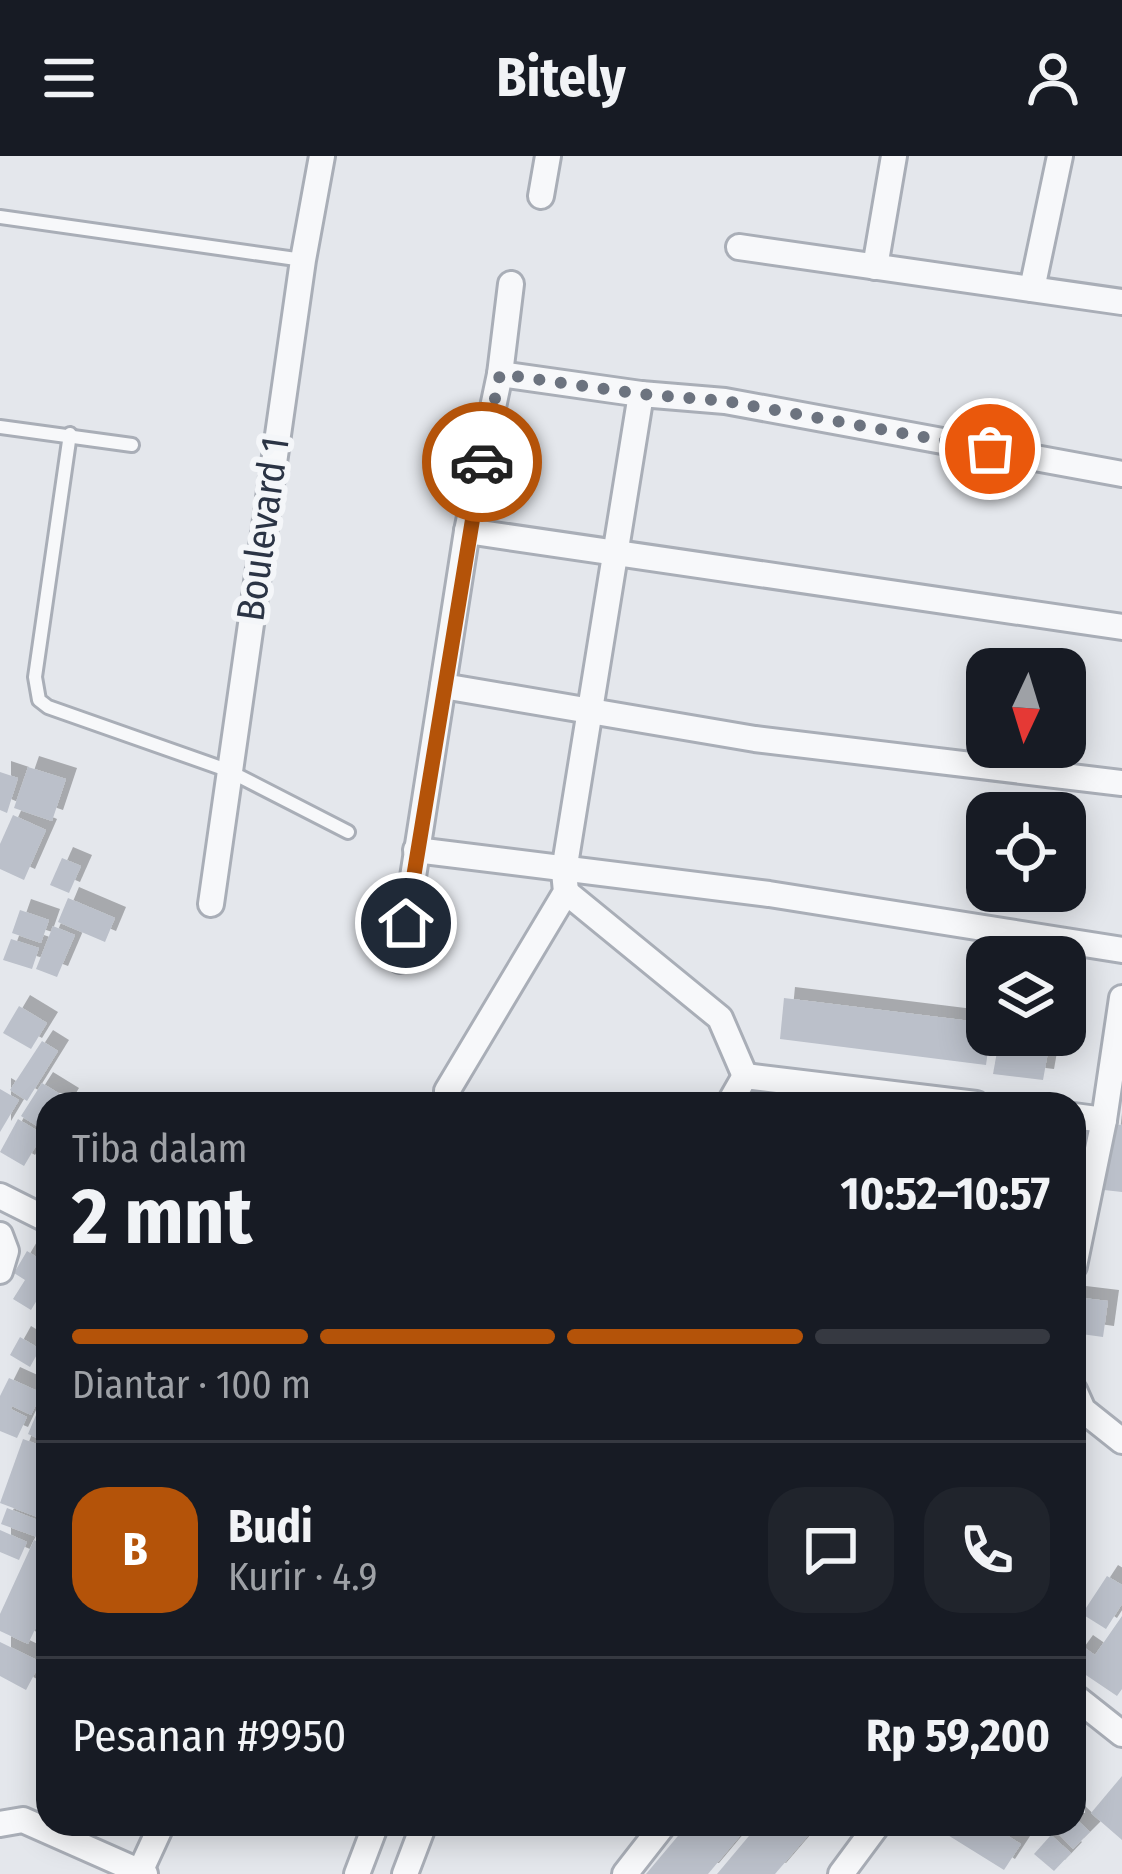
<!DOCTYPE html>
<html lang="id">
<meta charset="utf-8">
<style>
:root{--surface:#171b24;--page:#20242c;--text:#f1f3f6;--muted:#9ea1a6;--line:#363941;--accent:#b45309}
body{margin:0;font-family:"Fira Sans Condensed",sans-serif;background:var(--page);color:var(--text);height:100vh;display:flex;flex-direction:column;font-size:45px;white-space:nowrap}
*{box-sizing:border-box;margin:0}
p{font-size:39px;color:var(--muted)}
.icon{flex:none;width:66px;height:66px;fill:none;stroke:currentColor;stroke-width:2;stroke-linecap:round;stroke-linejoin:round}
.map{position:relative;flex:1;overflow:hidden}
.panel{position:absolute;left:36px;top:936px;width:1050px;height:744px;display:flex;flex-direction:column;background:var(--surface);border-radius:36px;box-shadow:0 6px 30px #0003}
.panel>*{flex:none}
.needle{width:78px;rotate:184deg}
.controls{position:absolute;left:966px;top:492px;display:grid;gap:24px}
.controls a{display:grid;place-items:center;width:120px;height:120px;border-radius:24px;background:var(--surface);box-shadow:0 6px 30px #0003;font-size:60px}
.pin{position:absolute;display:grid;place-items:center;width:102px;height:102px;color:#fff;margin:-51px;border:6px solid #fff;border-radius:50%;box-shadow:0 3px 12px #0007}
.courier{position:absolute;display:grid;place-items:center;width:120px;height:120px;margin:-60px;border:9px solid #b45309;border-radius:50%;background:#fff;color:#222;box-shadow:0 3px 15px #0007}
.summary em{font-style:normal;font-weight:700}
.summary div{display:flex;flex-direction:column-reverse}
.summary{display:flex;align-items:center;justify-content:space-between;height:204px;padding:0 36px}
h1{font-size:78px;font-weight:700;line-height:90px}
.bar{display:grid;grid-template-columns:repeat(4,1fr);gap:18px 12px;align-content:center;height:144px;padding:0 36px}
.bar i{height:15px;border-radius:9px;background:var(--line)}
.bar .selected{background:var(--accent)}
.bar p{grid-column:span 4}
.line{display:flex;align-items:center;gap:30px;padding:0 36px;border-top:3px solid var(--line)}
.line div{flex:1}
.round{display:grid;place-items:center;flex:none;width:126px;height:126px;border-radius:36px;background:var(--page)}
header{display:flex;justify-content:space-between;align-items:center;height:156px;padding:0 36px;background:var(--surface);font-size:54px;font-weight:700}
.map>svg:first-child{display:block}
.building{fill:#bbc0ca;filter:url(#shadow)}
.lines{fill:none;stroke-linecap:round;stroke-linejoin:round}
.lane-casing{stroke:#a9aeb7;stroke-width:18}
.street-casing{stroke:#a9aeb7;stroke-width:30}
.lane{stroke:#f7f8fa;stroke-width:12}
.street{stroke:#f7f8fa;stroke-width:24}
.done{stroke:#6c737f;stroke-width:12;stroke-dasharray:0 21.6}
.route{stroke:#b45309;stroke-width:15}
.labels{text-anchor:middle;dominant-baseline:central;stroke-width:12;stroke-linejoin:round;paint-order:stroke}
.street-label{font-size:39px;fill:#2b3445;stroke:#f4f6f9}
</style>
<header><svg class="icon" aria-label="menu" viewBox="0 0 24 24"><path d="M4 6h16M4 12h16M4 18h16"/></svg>Bitely<svg class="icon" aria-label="person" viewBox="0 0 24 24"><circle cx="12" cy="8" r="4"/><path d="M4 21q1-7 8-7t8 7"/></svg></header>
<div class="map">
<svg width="1122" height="1718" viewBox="0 0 1122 1718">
<defs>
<filter id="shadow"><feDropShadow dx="11" dy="-11" stdDeviation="0" flood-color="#0004"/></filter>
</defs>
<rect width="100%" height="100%" fill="#e4e7ec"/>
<g class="building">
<polygon points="28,611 66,623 52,665 14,652"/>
<polygon points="0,616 18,622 7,657 0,654"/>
<polygon points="13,659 46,674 24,724 0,713 0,688"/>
<polygon points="62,702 81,710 69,737 50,729"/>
<polygon points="68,742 115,762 105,786 58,766"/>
<polygon points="20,754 49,764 41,787 12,777"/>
<polygon points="53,770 75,779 57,821 36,813"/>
<polygon points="11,783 39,792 32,813 3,804"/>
<polygon points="1014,788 1065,797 1065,801 1012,801"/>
<polygon points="784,842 987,867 990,879 986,909 780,883"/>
<polygon points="19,850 47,867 31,893 3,877"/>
<polygon points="1000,879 1051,879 1043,924 993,918"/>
<polygon points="42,885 58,895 27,945 10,934"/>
<polygon points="42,927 68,943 65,948 48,948 48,977 21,960"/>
<polygon points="0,933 19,944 0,976"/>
<polygon points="18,963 43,978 24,1010 0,996"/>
<polygon points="1111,968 1122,969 1122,1036 1104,1034"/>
<polygon points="27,1095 48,1108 48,1126 31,1154 13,1143 25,1124 14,1117"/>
<polygon points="1075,1141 1108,1145 1103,1181 1074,1177"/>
<polygon points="20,1181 40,1193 30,1211 10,1199"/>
<polygon points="9,1222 42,1237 31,1259 12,1250 11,1253 27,1261 17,1282 0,1275 0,1240"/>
<polygon points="39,1252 48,1257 48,1287 28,1278"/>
<polygon points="23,1283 48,1292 48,1365 0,1347"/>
<polygon points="7,1352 48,1368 48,1385 1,1368"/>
<polygon points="0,1374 27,1386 19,1404 0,1396"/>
<polygon points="34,1384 48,1391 48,1446 28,1488 0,1475 0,1458"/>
<polygon points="1107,1420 1122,1429 1122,1448 1106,1473 1082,1458"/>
<polygon points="1122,1460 1122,1533 1117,1540 1074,1511 1074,1501 1082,1490 1095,1499"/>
<polygon points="0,1486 41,1506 26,1534 0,1520"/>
<polygon points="1122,1620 1122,1684 1091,1657"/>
<polygon points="1074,1661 1090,1676 1073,1693 1054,1673 1059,1668 1074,1668"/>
<polygon points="688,1668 750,1668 708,1718 646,1718"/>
<polygon points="759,1668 818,1668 775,1718 717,1718"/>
<polygon points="930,1668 989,1668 1021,1688 1004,1714"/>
<polygon points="1051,1679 1071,1697 1054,1715 1034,1698"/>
</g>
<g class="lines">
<g class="lane-casing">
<g id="lane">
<polyline points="0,61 303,104"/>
<polyline points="0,271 132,289"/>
<polyline points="70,278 35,521 39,544 48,551 227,614 348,676"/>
</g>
</g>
<g class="street-casing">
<g id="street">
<polyline points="541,40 548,0"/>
<polyline points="739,91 1122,146"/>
<polyline points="875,111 894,0"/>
<polyline points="1032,133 1060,0"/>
<polyline points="500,218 641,238"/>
<polyline points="467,375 1122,471"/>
<polyline points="443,530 755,583 1122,627"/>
<polyline points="416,694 769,738 1122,794"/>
<polyline points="566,736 720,862 745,920"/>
<polyline points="211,748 303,104 322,0"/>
<polyline points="400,804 467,375 500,218 511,128"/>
<polyline points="447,935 566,736 564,715 641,238 725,245 1122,318"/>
<polyline points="729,948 745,920 976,948"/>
<polyline points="1074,960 1104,964"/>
<polyline points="0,1040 48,1064"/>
<polyline points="0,1079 6,1095 0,1115"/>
<polyline points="1074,1110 1104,964 1122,842"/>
<polyline points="1074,1234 1083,1254 1122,1285"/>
<polyline points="1074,1540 1122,1578"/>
<polyline points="0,1668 23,1664 145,1718"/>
<polyline points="139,1718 162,1668"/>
<polyline points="357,1718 376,1668"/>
<polyline points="405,1718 424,1668"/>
<polyline points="625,1718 664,1668"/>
<polyline points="841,1718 878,1668"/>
</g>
</g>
<use href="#lane" class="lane"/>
<use href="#street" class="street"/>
</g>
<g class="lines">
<polyline class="done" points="482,306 500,218 640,238 725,245 990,293"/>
<polyline class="route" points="406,767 482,306"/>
</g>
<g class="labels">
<g class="street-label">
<text transform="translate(263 373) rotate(-82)">Boulevard 1</text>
</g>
</g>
</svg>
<div class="controls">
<a><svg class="needle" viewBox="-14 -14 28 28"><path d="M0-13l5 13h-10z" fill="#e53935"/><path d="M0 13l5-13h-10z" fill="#9ea1a6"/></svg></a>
<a><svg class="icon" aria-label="locate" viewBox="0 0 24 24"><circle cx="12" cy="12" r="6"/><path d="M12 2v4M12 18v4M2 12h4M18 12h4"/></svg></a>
<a><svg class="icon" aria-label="layers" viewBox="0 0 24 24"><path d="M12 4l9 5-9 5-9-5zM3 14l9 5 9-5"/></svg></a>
</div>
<div class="pin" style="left:990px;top:293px;background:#ea580c"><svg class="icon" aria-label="bag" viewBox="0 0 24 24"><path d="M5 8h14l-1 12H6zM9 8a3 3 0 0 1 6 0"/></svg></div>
<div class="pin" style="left:406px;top:767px;background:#1f2937"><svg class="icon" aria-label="home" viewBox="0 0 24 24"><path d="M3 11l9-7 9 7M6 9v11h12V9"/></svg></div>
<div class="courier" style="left:482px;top:306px"><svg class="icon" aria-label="car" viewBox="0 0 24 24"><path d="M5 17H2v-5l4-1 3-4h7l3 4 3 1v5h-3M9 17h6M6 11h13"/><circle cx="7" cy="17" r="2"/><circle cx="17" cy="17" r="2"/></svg></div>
<section class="panel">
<div class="summary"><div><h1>2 mnt</h1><p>Tiba dalam</p></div><em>10:52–10:57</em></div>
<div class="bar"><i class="selected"></i><i class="selected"></i><i class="selected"></i><i></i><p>Diantar · 100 m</p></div>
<div class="line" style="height:216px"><b class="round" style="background:var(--accent);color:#fff">B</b><div><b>Budi</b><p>Kurir · 4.9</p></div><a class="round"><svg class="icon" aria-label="chat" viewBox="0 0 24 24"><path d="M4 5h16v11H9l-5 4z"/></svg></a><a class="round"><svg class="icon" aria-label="phone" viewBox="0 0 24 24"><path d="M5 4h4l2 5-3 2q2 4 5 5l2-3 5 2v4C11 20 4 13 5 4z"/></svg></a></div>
<div class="line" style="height:156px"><div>Pesanan #9950</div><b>Rp 59,200</b></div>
</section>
</div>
